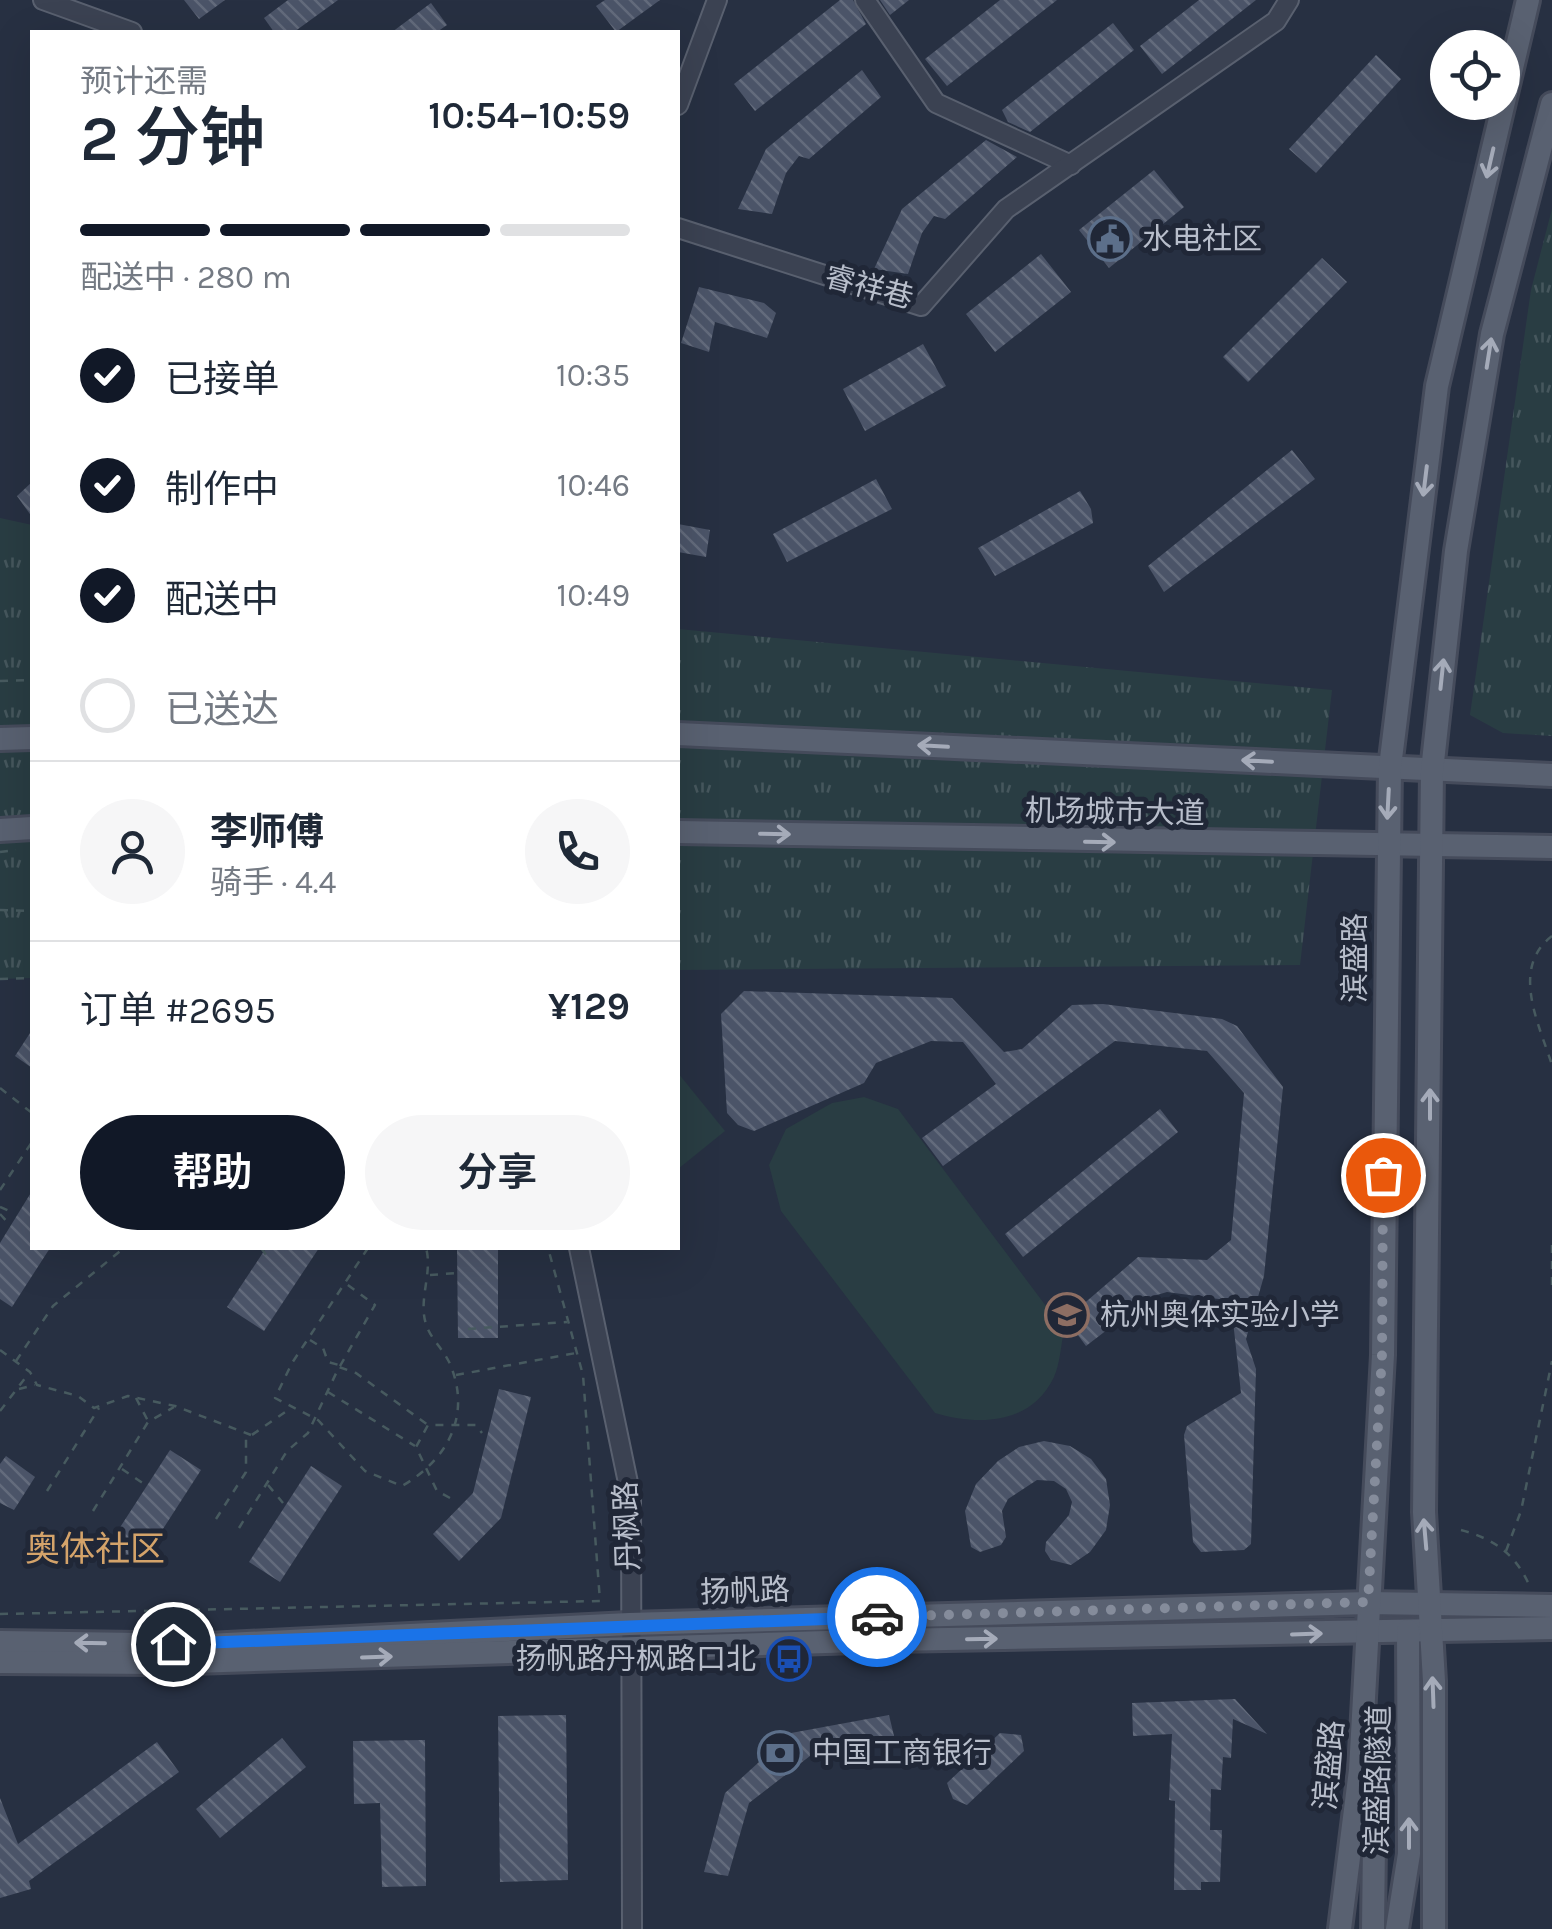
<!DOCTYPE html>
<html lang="zh">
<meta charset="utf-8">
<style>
:root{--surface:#fff;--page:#f6f6f7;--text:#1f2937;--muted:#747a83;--line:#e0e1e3;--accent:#111827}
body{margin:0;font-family:Karla,"Noto Sans SC",sans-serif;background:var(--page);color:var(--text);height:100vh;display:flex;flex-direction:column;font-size:38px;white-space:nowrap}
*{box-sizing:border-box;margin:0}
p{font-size:32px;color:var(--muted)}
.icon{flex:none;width:55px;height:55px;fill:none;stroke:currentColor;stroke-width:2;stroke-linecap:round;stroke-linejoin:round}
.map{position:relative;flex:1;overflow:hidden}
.panel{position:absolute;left:30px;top:30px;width:650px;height:1220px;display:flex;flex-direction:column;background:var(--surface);border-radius:0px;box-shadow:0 10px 40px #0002}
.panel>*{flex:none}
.tools{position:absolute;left:1430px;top:30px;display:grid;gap:20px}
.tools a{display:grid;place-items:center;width:90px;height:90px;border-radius:50%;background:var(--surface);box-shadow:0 10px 40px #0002;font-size:50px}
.pin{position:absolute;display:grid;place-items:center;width:85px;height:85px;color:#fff;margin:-42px;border:5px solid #fff;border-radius:50%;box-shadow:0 2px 10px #0007}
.courier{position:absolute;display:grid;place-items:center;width:100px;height:100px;margin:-50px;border:8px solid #1a73e8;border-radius:50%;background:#fff;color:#222;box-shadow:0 2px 12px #0007}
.head em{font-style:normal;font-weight:600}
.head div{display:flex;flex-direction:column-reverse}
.head{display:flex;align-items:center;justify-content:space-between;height:170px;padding:0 50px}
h1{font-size:65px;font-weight:600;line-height:75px}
.bar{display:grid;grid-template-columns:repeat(4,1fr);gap:15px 10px;align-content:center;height:120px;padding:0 50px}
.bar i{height:12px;border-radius:8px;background:var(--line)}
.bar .active{background:var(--accent)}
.bar p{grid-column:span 4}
.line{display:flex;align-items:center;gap:25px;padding:0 50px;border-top:2px solid var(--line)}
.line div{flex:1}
.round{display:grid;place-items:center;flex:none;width:105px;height:105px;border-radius:52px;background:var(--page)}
ol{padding:0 50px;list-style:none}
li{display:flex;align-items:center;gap:30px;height:110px}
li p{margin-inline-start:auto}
li .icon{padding:10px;border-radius:50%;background:var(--accent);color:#fff;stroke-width:4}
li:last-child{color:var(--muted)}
li i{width:55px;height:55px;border:5px solid var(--line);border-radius:50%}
.cta{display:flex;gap:20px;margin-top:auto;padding:20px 50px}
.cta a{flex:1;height:115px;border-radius:60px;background:var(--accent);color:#fff;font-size:40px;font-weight:600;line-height:115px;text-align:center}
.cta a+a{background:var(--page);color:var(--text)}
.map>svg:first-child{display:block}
.grass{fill:url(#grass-tufts)}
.garden{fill:#293d43}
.building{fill:url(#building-back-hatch)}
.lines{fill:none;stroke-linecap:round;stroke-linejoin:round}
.minor-casing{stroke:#59606f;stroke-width:22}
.major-casing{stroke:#454b5b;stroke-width:28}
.path{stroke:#475a5f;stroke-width:2.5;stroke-dasharray:8 8;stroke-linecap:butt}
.minor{stroke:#3b4252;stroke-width:18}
.major{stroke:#596171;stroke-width:22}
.oneway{stroke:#a5abb9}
.done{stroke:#858c9b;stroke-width:10;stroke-dasharray:0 18}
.route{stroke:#1a73e8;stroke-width:12}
.labels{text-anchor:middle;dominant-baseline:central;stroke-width:10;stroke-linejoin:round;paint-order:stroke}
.poi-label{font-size:30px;fill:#b8becb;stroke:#202737;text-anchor:start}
.street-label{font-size:30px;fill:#b8becb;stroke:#202737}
.quarter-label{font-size:35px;fill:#d4a36a;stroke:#202737}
</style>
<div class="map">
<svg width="1552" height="1929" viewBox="0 0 1552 1929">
<defs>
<pattern id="grass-tufts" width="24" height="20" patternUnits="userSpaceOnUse" patternTransform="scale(2.5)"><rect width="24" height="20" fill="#293d43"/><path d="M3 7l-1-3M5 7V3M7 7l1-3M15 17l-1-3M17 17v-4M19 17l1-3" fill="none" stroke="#46575d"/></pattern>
<pattern id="building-back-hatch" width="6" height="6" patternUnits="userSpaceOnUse" patternTransform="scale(2.5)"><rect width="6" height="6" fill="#4b5468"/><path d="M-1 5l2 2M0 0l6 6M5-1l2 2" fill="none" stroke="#636b7c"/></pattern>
</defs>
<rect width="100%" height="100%" fill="#273042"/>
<g class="grass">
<polygon points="1552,209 1552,736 1503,733 1470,715 1531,290"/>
<polygon points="0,518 32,525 32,978 0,979"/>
<polygon points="678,629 1332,690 1300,965 678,970"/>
</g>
<g class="garden">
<polygon points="678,1073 725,1131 678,1169"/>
<path d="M864,1097L898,1109L1064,1330C1061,1345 1060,1364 1054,1377C1031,1425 979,1426 935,1413L781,1211L769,1165L786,1129L832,1103Z"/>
</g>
<g class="building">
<polygon points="184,0 225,0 199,19"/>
<polygon points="288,0 338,0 294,32 274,32 264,18"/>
<polygon points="605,0 660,0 616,32 596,6"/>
<polygon points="840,0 853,0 866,24 755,111 734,84"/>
<polygon points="880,0 909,0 890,15"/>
<polygon points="1000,0 1057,0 947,86 925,59"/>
<polygon points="1199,0 1256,0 1162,74 1140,46"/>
<polygon points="431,3 447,25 437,32 392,32"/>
<polygon points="1113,23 1134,50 1030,132 1008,122 1002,110"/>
<polygon points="1376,55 1401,79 1316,173 1289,149"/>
<polygon points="862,70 881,97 809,159 799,156 786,173 772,214 738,209 766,149"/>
<polygon points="986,140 1017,157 945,219 934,216 922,233 908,274 874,269 902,209"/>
<polygon points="1154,170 1184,207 1109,268 1079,230"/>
<polygon points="1041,254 1071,292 995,352 966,314"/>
<polygon points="1322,258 1347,282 1248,382 1223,357"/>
<polygon points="699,287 764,303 776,313 767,338 715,322 709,352 681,343"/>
<polygon points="923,344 946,386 865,431 843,389"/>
<polygon points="1292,450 1315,479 1164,592 1148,566"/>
<polygon points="876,479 892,509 787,562 773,534"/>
<polygon points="32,482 32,517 17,496"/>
<polygon points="1080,491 1091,509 1093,523 995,576 978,548"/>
<polygon points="678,524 710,530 706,557 678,552"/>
<polygon points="744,991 952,998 1004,1052 1022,1049 1072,1005 1103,1004 1222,1019 1237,1026 1283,1087 1264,1276 1246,1339 1256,1369 1251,1544 1244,1550 1201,1552 1193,1542 1184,1435 1187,1426 1241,1393 1232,1312 1226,1300 1167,1292 1150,1297 1086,1346 1066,1319 1138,1257 1207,1260 1231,1240 1244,1093 1207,1051 1115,1041 943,1166 922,1138 996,1084 963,1042 931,1041 876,1063 864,1083 754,1131 738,1125 727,1113 721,1014"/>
<polygon points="32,1030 32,1068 15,1056"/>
<polygon points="1160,1109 1178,1132 1023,1257 1005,1234"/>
<polygon points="32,1191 32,1248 50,1248 12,1307 0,1299 0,1243"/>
<polygon points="266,1248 319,1248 264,1331 227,1307"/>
<polygon points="457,1248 498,1248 498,1338 458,1338"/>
<polygon points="499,1389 531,1397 501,1518 459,1561 433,1534 473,1493"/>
<polygon points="1044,1441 1070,1446 1091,1459 1106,1479 1110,1505 1106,1530 1090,1552 1071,1565 1051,1560 1045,1551 1046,1542 1069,1515 1072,1502 1066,1489 1054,1481 1037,1480 1008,1499 1002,1511 1006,1537 1001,1545 980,1552 971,1547 965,1511 976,1484 998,1461 1019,1447"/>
<polygon points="170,1450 201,1470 139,1566 108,1546"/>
<polygon points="6,1456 35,1477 14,1510 0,1503 0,1464"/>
<polygon points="311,1466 342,1486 280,1582 249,1562"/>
<polygon points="1235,1699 1267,1734 1233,1719 1231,1758 1223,1757 1221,1790 1211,1789 1210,1830 1222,1830 1220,1882 1201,1882 1201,1890 1174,1890 1175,1801 1169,1800 1172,1734 1133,1736 1132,1703"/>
<polygon points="566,1715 568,1880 500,1882 498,1716"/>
<polygon points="889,1715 895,1740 810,1756 749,1803 728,1876 704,1872 725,1793 791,1733"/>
<polygon points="1000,1733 1021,1735 1024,1751 967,1805 953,1799 947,1783"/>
<polygon points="282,1738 306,1767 220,1838 196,1809"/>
<polygon points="425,1740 426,1886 382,1887 380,1803 354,1804 353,1741"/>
<polygon points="157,1742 179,1772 29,1881 31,1889 0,1898 0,1798 18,1844"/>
</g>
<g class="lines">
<g class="minor-casing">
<g id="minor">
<polyline points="43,0 132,32"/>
<polyline points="865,0 936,103 1071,165"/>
<polyline points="678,105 717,0"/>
<polyline points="678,228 921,306 1006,209 1276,21 1289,0"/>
<polyline points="579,1248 631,1497 632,1929"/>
</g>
</g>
<g class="major-casing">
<g id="major">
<polyline points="678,734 1552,775"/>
<polyline points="0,739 32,738"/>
<polyline points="0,830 32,828"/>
<polyline points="678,832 1552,847"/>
<polyline points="0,1642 208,1645 629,1624 1368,1603 1552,1606"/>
<polyline points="0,1662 161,1663 890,1640 1552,1628"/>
<polyline points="1364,1788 1374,1842 1373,1929"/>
<polyline points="1340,1929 1360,1770 1383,1355 1390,767 1437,386 1528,0"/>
<polyline points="1397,1929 1409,1854 1408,1631"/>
<polyline points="1434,1929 1434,1681 1424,1512 1432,771 1456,551 1492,334 1552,104"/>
</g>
</g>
<g class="path">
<polyline points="0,681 32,680"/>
<polyline points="0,852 16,850"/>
<polyline points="0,910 32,911"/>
<path d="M1552,936C1510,968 1539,1024 1552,1065"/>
<polyline points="0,979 32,978"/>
<polyline points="0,1088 32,1113"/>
<polyline points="0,1190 32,1142"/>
<polyline points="0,1207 12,1212"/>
<polyline points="0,1214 11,1226"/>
<polyline points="1552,1245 1552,1288"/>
<polyline points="261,1248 270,1260"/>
<path d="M368,1248L292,1363L275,1398L318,1420L365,1471L402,1486C447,1460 472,1416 450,1364C444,1350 430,1338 426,1324C418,1300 433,1272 426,1248"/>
<polyline points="430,1275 458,1273"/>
<polyline points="468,1329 567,1322"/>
<polyline points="310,1340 323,1348 328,1362 339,1365"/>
<polyline points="0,1350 30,1372 37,1385 78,1396 94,1408 128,1396 175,1406 251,1435"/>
<polyline points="16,1361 53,1306 124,1248"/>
<polyline points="340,1366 375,1305 345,1283"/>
<polyline points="456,1375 576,1353"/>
<polyline points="19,1389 35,1385"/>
<polyline points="328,1392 415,1446"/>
<polyline points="136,1398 148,1421"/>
<polyline points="0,1411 29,1373"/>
<polyline points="122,1469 147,1486"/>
<polyline points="268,1485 283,1503"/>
<polyline points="47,1491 99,1408"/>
<polyline points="450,1498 437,1491 416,1447 428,1425 476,1425 482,1433"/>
<polyline points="93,1511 148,1422 174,1407"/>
<polyline points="216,1519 246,1472 246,1439 291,1408"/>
<polyline points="239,1528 287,1451 308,1433 339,1367 356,1373 428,1425"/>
<path d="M1461,1530C1494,1539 1516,1554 1530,1587"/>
<polyline points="1506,1551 1521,1511 1552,1361"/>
<polyline points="0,1614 600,1601 583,1375 548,1248"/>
</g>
<use href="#minor" class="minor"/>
<use href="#major" class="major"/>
</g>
<defs><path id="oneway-shaft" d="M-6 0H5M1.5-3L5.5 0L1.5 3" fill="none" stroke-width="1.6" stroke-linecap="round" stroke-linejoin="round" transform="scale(2.5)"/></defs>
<g class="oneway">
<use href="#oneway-shaft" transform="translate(1490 163) rotate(103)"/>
<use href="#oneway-shaft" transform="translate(1489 353) rotate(-81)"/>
<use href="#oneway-shaft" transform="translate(1425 481) rotate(97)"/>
<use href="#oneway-shaft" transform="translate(1442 674) rotate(-84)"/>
<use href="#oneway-shaft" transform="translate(933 746) rotate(-177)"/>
<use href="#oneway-shaft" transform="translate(1257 761) rotate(-177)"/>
<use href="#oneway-shaft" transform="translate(1388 804) rotate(93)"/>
<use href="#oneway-shaft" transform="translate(775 834) rotate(1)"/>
<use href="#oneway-shaft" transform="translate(1100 842) rotate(1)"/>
<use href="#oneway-shaft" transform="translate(1430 1104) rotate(-90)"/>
<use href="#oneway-shaft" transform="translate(1425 1534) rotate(-95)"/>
<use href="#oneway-shaft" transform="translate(1307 1634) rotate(-2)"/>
<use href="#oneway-shaft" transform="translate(982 1639) rotate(-1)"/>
<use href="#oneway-shaft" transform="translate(90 1643) rotate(-179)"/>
<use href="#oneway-shaft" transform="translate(377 1657) rotate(-2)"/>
<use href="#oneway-shaft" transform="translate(1433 1692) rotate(-92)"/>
<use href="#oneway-shaft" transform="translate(1409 1833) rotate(-90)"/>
</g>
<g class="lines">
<polyline class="done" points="877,1617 1368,1602 1382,1355 1383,1175"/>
<polyline class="route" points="173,1644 877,1617"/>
</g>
<defs>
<g id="civic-ring" transform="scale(2.25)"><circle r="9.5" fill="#202737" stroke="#5c6f8a" stroke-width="1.5"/><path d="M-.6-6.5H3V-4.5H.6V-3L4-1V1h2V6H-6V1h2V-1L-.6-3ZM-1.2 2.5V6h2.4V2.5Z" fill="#5c6f8a"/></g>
<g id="school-ring" transform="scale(2.25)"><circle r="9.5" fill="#202737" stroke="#8d6e63" stroke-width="1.5"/><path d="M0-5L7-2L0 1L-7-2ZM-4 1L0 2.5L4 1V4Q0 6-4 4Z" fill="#8d6e63"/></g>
<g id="bus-ring" transform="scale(2.25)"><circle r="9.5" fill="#202737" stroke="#1a4fb4" stroke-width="1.5"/><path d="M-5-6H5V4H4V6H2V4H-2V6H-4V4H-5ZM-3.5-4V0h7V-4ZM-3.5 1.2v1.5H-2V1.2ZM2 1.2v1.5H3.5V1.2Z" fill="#1a4fb4"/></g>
<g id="bank-ring" transform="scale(2.25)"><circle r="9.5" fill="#202737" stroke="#5c6f8a" stroke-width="1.5"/><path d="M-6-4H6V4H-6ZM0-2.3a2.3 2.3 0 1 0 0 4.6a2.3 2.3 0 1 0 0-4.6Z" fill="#5c6f8a"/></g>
</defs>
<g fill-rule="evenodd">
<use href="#civic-ring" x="1110" y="239"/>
<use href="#school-ring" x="1067" y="1315"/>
<use href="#bus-ring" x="789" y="1659"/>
<use href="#bank-ring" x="780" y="1753"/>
</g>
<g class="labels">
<g class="poi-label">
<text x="1142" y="239">水电社区</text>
<text x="1100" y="1315">杭州奥体实验小学</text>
<text x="756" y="1659" text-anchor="end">扬帆路丹枫路口北</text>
<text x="812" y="1753">中国工商银行</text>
</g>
<g class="street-label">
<text transform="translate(869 287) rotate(15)">睿祥巷</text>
<text transform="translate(1115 812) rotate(1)">机场城市大道</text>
<text transform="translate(1355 958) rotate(-90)">滨盛路</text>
<text transform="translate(627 1526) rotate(-92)">丹枫路</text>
<text transform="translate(745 1591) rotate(-2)">扬帆路</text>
<text transform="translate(1329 1765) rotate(-85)">滨盛路</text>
<text transform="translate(1378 1780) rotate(-89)">滨盛路隧道</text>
</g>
<g class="quarter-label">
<text x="95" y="1549">奥体社区</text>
</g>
</g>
</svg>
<div class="tools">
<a><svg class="icon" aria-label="locate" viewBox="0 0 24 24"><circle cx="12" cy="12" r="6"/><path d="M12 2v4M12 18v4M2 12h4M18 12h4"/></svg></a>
</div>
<div class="pin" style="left:1383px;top:1175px;background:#ea580c"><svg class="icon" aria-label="bag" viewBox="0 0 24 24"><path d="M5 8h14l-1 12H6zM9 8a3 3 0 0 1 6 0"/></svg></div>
<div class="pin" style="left:173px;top:1644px;background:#1f2937"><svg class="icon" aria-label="home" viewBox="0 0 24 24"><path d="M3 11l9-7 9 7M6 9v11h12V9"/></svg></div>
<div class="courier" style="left:877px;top:1617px"><svg class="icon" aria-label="car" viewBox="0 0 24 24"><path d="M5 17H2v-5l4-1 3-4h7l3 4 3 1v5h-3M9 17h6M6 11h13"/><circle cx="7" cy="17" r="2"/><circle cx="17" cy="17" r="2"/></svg></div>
<section class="panel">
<div class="head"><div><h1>2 分钟</h1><p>预计还需</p></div><em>10:54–10:59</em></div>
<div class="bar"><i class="active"></i><i class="active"></i><i class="active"></i><i></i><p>配送中 · 280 m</p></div>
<ol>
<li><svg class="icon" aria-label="check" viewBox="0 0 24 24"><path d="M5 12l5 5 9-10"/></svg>已接单<p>10:35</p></li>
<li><svg class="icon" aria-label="check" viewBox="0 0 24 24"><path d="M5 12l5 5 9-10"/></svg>制作中<p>10:46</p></li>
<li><svg class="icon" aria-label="check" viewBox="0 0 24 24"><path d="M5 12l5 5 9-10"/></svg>配送中<p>10:49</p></li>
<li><i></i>已送达</li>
</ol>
<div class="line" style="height:180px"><a class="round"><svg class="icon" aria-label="person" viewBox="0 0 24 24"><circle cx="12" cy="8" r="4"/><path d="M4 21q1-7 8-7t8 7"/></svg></a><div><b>李师傅</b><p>骑手 · 4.4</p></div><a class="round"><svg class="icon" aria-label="phone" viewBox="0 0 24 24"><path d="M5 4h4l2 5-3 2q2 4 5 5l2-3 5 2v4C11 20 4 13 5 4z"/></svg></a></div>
<div class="line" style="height:130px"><div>订单 #2695</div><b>¥129</b></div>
<div class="cta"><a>帮助</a><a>分享</a></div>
</section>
</div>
